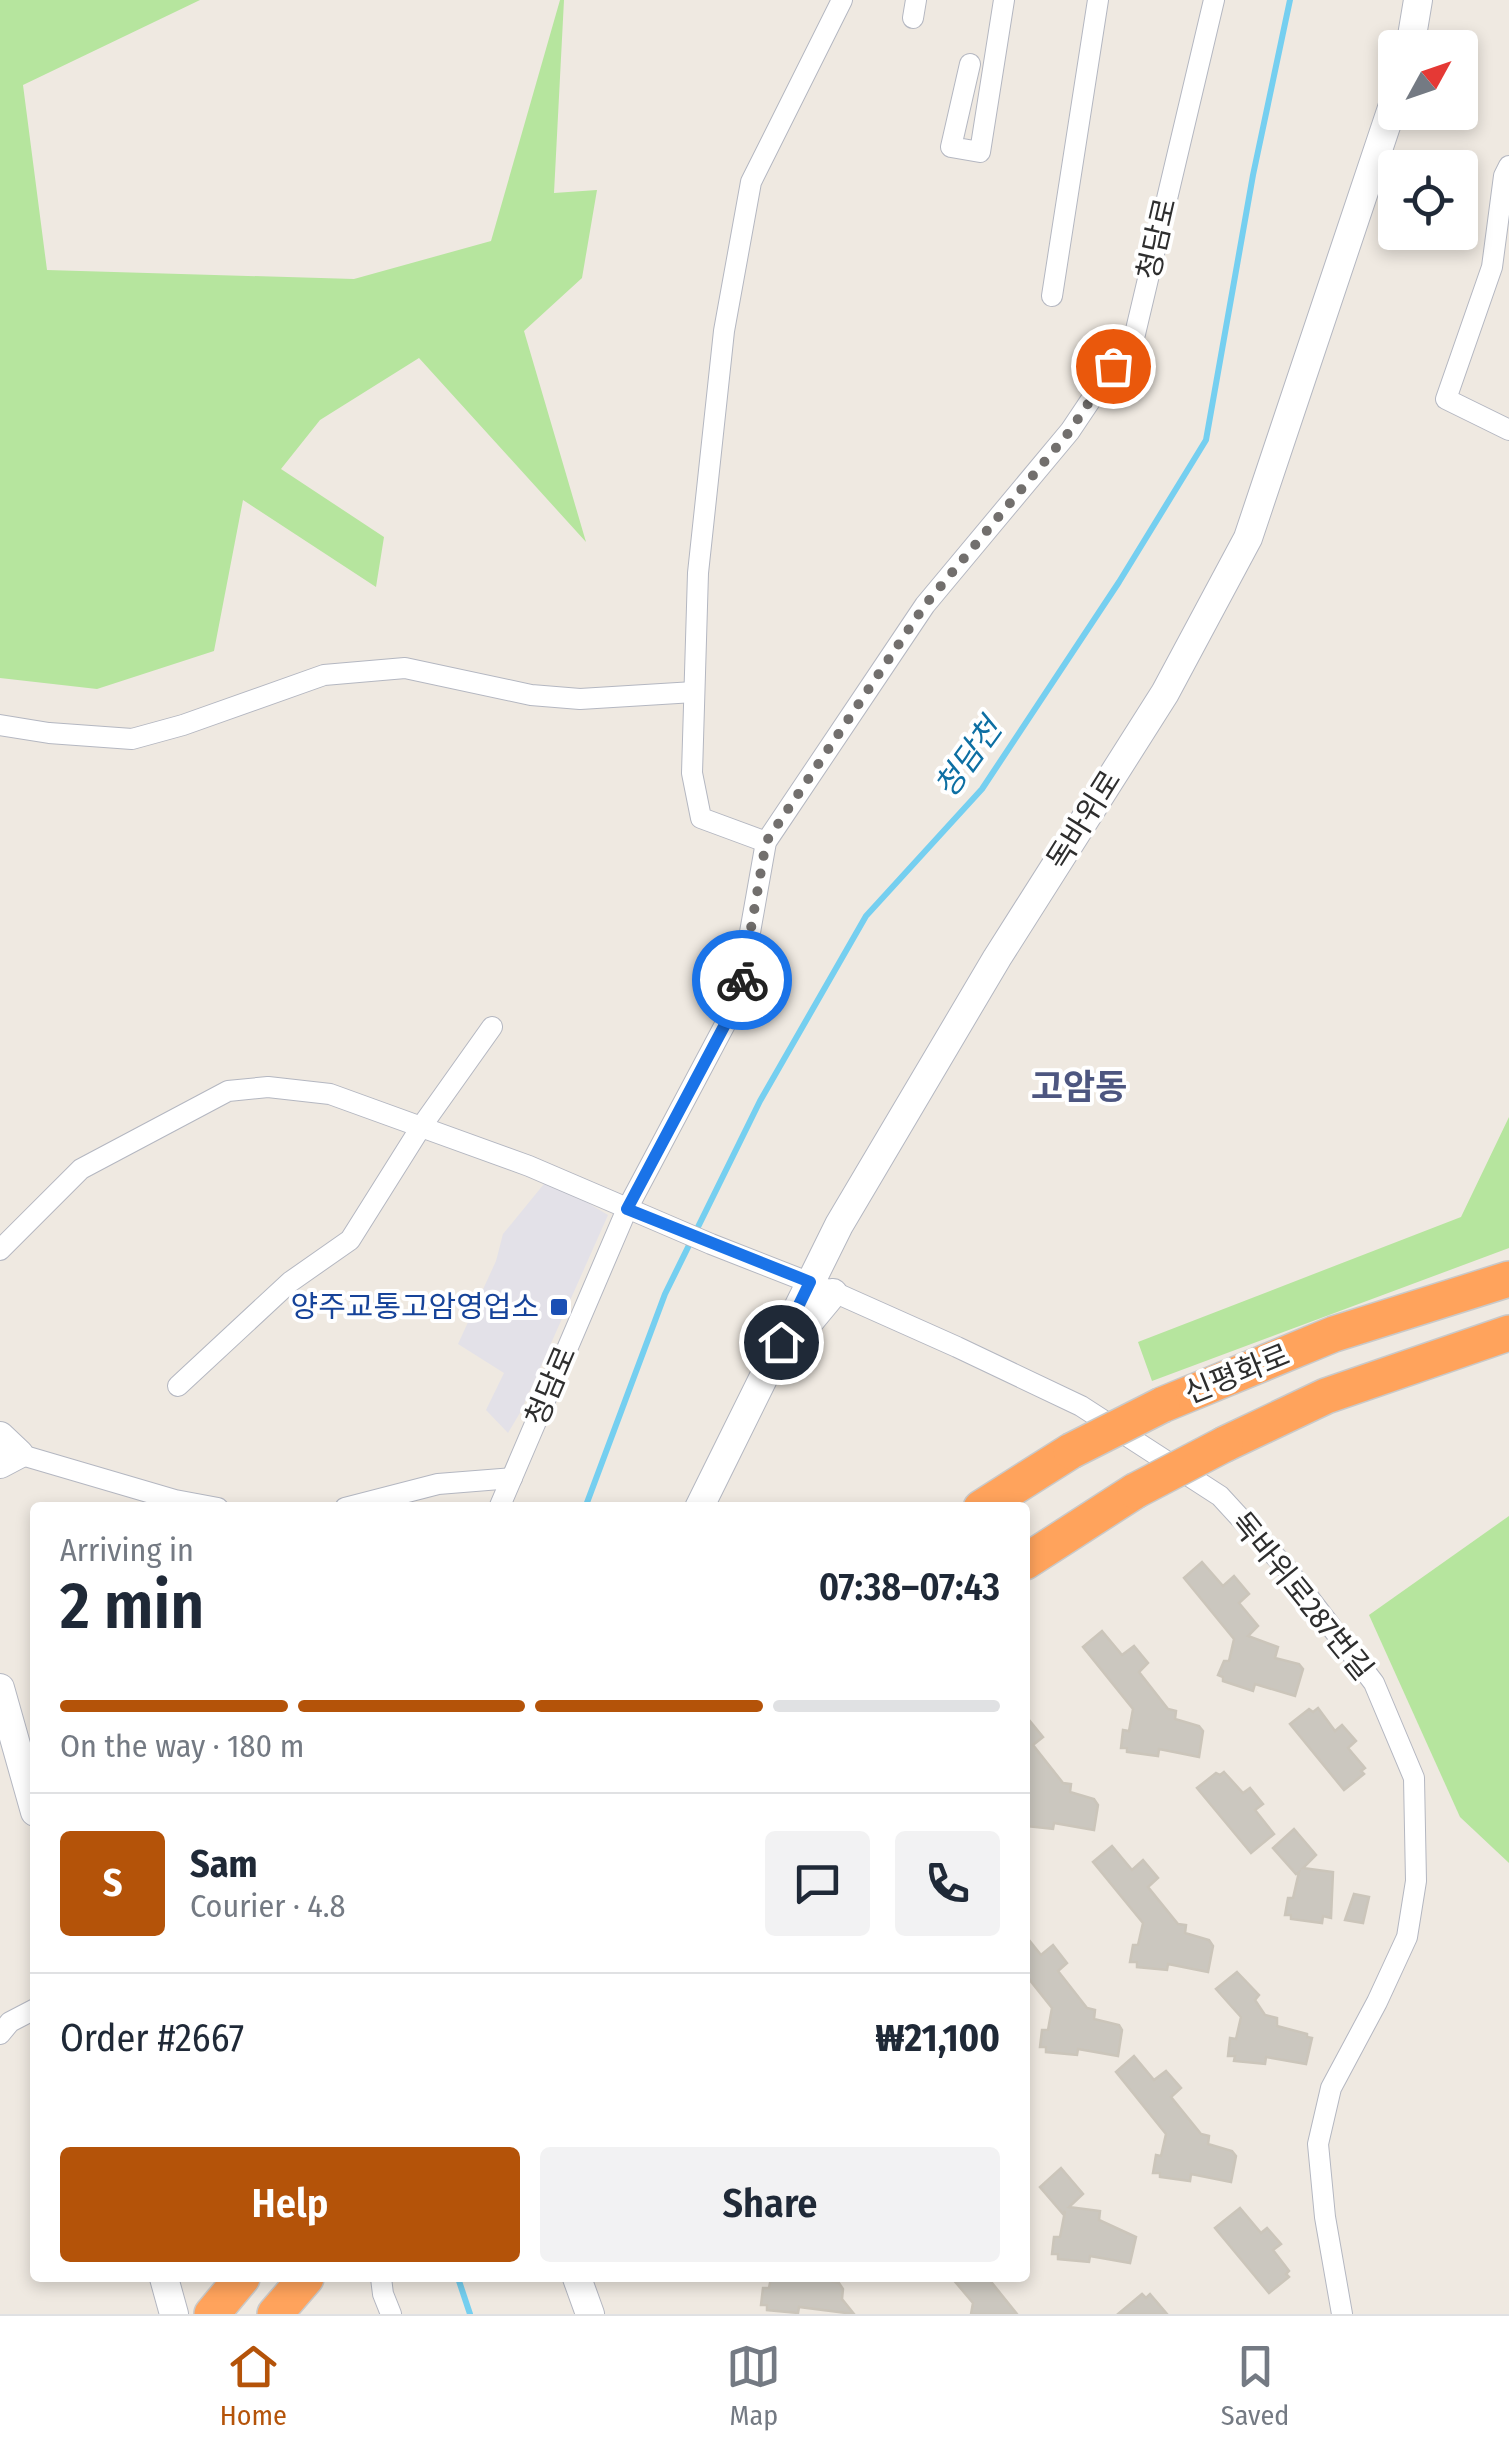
<!DOCTYPE html>
<meta charset="utf-8">
<style>
:root{--surface:#fff;--page:#f2f2f3;--text:#1f2937;--muted:#747a83;--line:#e0e1e3;--accent:#b45309}
body{margin:0;font-family:"Fira Sans Condensed","Noto Sans KR",sans-serif;background:var(--page);color:var(--text);height:100vh;display:flex;flex-direction:column;font-size:38px;white-space:nowrap}
*{box-sizing:border-box;margin:0}
p{font-size:32px;color:var(--muted)}
.icon{flex:none;width:55px;height:55px;fill:none;stroke:currentColor;stroke-width:2;stroke-linecap:round;stroke-linejoin:round}
.map{position:relative;flex:1;overflow:hidden}
.drawer{position:absolute;left:30px;top:1502px;width:1000px;height:780px;display:flex;flex-direction:column;background:var(--surface);border-radius:10px;box-shadow:0 5px 15px #0003}
.drawer>*{flex:none}
.needle{width:65px;rotate:50deg}
.fabs{position:absolute;left:1378px;top:30px;display:grid;gap:20px}
.fabs a{display:grid;place-items:center;width:100px;height:100px;border-radius:10px;background:var(--surface);box-shadow:0 5px 15px #0003;font-size:50px}
.pin{position:absolute;display:grid;place-items:center;width:85px;height:85px;color:#fff;margin:-42px;border:5px solid #fff;border-radius:50%;box-shadow:0 2px 10px #0007}
.courier{position:absolute;display:grid;place-items:center;width:100px;height:100px;margin:-50px;border:8px solid #1a73e8;border-radius:50%;background:#fff;color:#222;box-shadow:0 2px 12px #0007}
.overview em{font-style:normal;font-weight:600}
.overview div{display:flex;flex-direction:column-reverse}
.overview{display:flex;align-items:center;justify-content:space-between;height:170px;padding:0 30px}
h1{font-size:65px;font-weight:600;line-height:75px}
.bar{display:grid;grid-template-columns:repeat(4,1fr);gap:15px 10px;align-content:center;height:120px;padding:0 30px}
.bar i{height:12px;border-radius:8px;background:var(--line)}
.bar .current{background:var(--accent)}
.bar p{grid-column:span 4}
.line{display:flex;align-items:center;gap:25px;padding:0 30px;border-top:2px solid var(--line)}
.line div{flex:1}
.round{display:grid;place-items:center;flex:none;width:105px;height:105px;border-radius:10px;background:var(--page)}
.action{display:flex;gap:20px;margin-top:auto;padding:20px 30px}
.action a{flex:1;height:115px;border-radius:10px;background:var(--accent);color:#fff;font-size:40px;font-weight:600;line-height:115px;text-align:center}
.action a+a{background:var(--page);color:var(--text)}
.menu{display:flex;justify-content:space-around;align-items:center;height:140px;border-top:2px solid var(--line);background:var(--surface);font-size:28px;color:var(--muted)}
.menu a{display:grid;justify-items:center;gap:5px}
.menu .current{color:var(--accent)}
.map>svg:first-child{display:block}
.industrial{fill:#e3e1e8}
.green{fill:#b6e59e}
.lines{fill:none;stroke-linecap:round;stroke-linejoin:round}
.stream{stroke:#75cff0;stroke-width:6}
.building{fill:#cbc7bf;stroke:#cbc5ba;stroke-width:2.5}
.street-casing{stroke:#b4b7c1;stroke-width:22}
.secondary-casing{stroke:#b4b7c1;stroke-width:30}
.highway-casing{stroke:#c9c9c9;stroke-width:38}
.street{stroke:#fff;stroke-width:20}
.secondary{stroke:#fff;stroke-width:28}
.highway{stroke:#ffa35c;stroke-width:35}
.highway-bridge-casing{stroke:#c9c9c9;stroke-width:38;stroke-linecap:butt}
.highway-bridge{stroke:#ffa35c;stroke-width:35}
.done{stroke:#726f6d;stroke-width:10;stroke-dasharray:0 18}
.route{stroke:#1a73e8;stroke-width:12}
.transit-dot{fill:#1a4fb4;stroke:#fff;stroke-width:4}
.labels{text-anchor:middle;dominant-baseline:central;stroke-width:8;stroke-linejoin:round;paint-order:stroke}
.street-label{font-size:30px;fill:#2e2e2e;stroke:#fff}
.transit-label{font-size:30px;fill:#164399;stroke:#fff;text-anchor:end}
.water-label{font-size:32px;font-style:italic;fill:#0d6fa3;stroke:#fff}
.quarter-label{font-size:35px;font-weight:bold;fill:#4d5680;stroke:#fff}
</style>
<div class="map">
<svg width="1509" height="2314" viewBox="0 0 1509 2314">
<rect width="100%" height="100%" fill="#efe9e1"/>
<polygon class="industrial" points="548,1179 608,1215 521,1411 508,1433 486,1410 504,1373 458,1344 496,1261 503,1234"/>
<g class="green">
<polygon points="0,0 200,0 23,85 47,270 354,279 491,241 560,0 564,0 554,193 597,190 582,278 524,331 586,542 419,358 320,420 281,469 384,537 376,587 243,500 214,651 97,689 0,678"/>
<polygon points="1509,1117 1509,1248 1152,1381 1138,1342 1461,1217"/>
<polygon points="1509,1516 1509,1863 1460,1817 1369,1615"/>
</g>
<g class="lines">
<g class="stream">
<polyline points="585,1508 665,1294 760,1101 866,916 982,789 1119,582 1206,440 1253,175 1290,0"/>
<polyline points="458,2278 470,2314"/>
</g>
</g>
<g class="building">
<polygon points="1202,1562 1223,1586 1234,1576 1249,1594 1239,1603 1258,1626 1248,1636 1278,1647 1275,1658 1299,1664 1303,1669 1295,1696 1255,1684 1253,1691 1223,1681 1223,1677 1218,1675 1224,1661 1229,1661 1234,1639 1184,1578"/>
<polygon points="1102,1631 1122,1655 1134,1646 1148,1663 1139,1672 1168,1709 1176,1711 1175,1719 1199,1726 1203,1731 1199,1757 1159,1749 1158,1756 1127,1752 1127,1748 1121,1748 1123,1730 1129,1731 1133,1709 1083,1647"/>
<polygon points="1318,1708 1335,1731 1342,1725 1356,1741 1348,1748 1365,1768 1361,1771 1364,1774 1344,1790 1290,1724 1309,1709 1313,1712"/>
<polygon points="1025,1715 1043,1737 1033,1745 1063,1783 1071,1784 1070,1792 1094,1799 1098,1805 1094,1830 1054,1823 1053,1829 1025,1826 1029,1782 1025,1778"/>
<polygon points="1224,1772 1243,1793 1250,1788 1263,1804 1255,1810 1274,1834 1251,1853 1197,1788 1216,1773 1220,1775"/>
<polygon points="1294,1829 1316,1855 1303,1868 1333,1872 1331,1918 1323,1916 1322,1923 1291,1919 1291,1915 1285,1915 1288,1898 1293,1898 1299,1872 1296,1874 1273,1848"/>
<polygon points="1112,1846 1132,1870 1143,1860 1158,1878 1148,1887 1178,1924 1186,1925 1185,1933 1209,1940 1213,1946 1208,1972 1168,1964 1167,1970 1137,1967 1137,1962 1130,1962 1133,1945 1138,1945 1143,1923 1093,1862"/>
<polygon points="1354,1894 1369,1897 1363,1923 1345,1920"/>
<polygon points="1025,1935 1041,1955 1053,1945 1067,1963 1058,1971 1087,2008 1095,2010 1094,2019 1119,2025 1122,2030 1118,2056 1078,2049 1077,2055 1046,2052 1046,2047 1040,2047 1042,2030 1048,2030 1052,2008 1025,1974"/>
<polygon points="1237,1972 1259,1995 1255,2000 1265,2015 1277,2018 1277,2026 1307,2034 1307,2037 1312,2038 1306,2064 1266,2057 1265,2064 1234,2061 1235,2056 1228,2056 1230,2038 1236,2039 1241,2017 1216,1989"/>
<polygon points="1134,2056 1154,2080 1166,2071 1181,2088 1171,2097 1201,2134 1209,2136 1208,2144 1232,2151 1236,2156 1231,2182 1191,2174 1190,2181 1160,2177 1160,2173 1153,2173 1156,2155 1161,2156 1166,2134 1116,2072"/>
<polygon points="1061,2168 1083,2194 1069,2207 1100,2211 1099,2220 1136,2237 1130,2263 1090,2256 1089,2262 1058,2259 1058,2254 1052,2254 1054,2237 1060,2237 1065,2211 1063,2214 1040,2187"/>
<polygon points="1240,2208 1261,2233 1267,2228 1281,2244 1273,2250 1289,2271 1286,2274 1289,2277 1269,2293 1215,2228"/>
<polygon points="771,2278 819,2278 839,2283 843,2289 842,2299 854,2314 799,2307 798,2313 767,2310 767,2305 761,2305 763,2288 769,2288"/>
<polygon points="952,2278 988,2278 1017,2314 971,2314 973,2303"/>
<polygon points="1142,2294 1146,2298 1150,2294 1167,2314 1118,2314"/>
</g>
<g class="lines">
<g class="street-casing">
<g id="street">
<polyline points="913,18 916,0"/>
<polyline points="970,64 951,147 980,152 1004,0"/>
<polyline points="1509,166 1504,176 1492,267 1446,399 1509,430"/>
<polyline points="1052,296 1098,0"/>
<polyline points="0,725 49,733 132,739 183,725 324,675 405,668 531,695 580,699 694,692"/>
<polyline points="766,842 701,818 692,773 698,573 724,331 751,182 842,0"/>
<polyline points="0,1250 81,1169 228,1091 268,1087 330,1094 529,1166 711,1244 836,1293 957,1347 1081,1406 1220,1496 1287,1569 1374,1683 1414,1778 1416,1881 1407,1937 1377,2002 1331,2088 1318,2144 1325,2217 1342,2314"/>
<polyline points="178,1386 290,1282 350,1240 421,1127 492,1027"/>
<polyline points="8,1451 175,1500 218,1508"/>
<polyline points="345,1508 438,1484 512,1478"/>
<polyline points="499,1508 627,1209 738,1000 766,842 925,605 1070,431 1135,334 1214,0"/>
<polyline points="0,2034 10,2022 35,2009"/>
<polyline points="381,2278 383,2294 391,2314"/>
</g>
</g>
<g class="secondary-casing">
<g id="secondary">
<polyline points="1410,48 1418,0"/>
<polyline points="794,1340 833,1293"/>
<polyline points="0,1436 19,1454 0,1464"/>
<polyline points="699,1508 839,1225 997,958 1165,693 1248,538 1395,99"/>
<polyline points="0,1688 35,1812"/>
<polyline points="164,2278 174,2314"/>
<polyline points="577,2278 590,2314"/>
</g>
</g>
<g class="highway-casing">
<g id="highway">
<polyline points="1162,1405 1334,1334 1509,1279"/>
<polyline points="1225,1444 1326,1396 1509,1333"/>
<polyline points="981,1508 1071,1451"/>
<polyline points="1025,1562 1135,1491"/>
<polyline points="212,2314 242,2278"/>
<polyline points="275,2314 306,2278"/>
</g>
</g>
<use href="#street" class="street"/>
<use href="#secondary" class="secondary"/>
<use href="#highway" class="highway"/>
<g class="highway-bridge-casing">
<g id="highway-bridge">
<polyline points="1071,1451 1162,1405"/>
<polyline points="1135,1491 1225,1444"/>
</g>
</g>
<use href="#highway-bridge" class="highway-bridge"/>
</g>
<g class="lines">
<polyline class="done" points="742,980 766,842 925,605 1070,431 1113,366"/>
<polyline class="route" points="742,980 738,1000 627,1209 810,1282 781,1342"/>
</g>
<rect class="transit-dot" x="549" y="1297" width="20" height="20" rx="5"/>
<g class="labels">
<g class="street-label">
<text transform="translate(1157 239) rotate(-77)">청담로</text>
<text transform="translate(1084 820) rotate(-58)">독바위로</text>
<text transform="translate(1237 1374) rotate(-22)">신평화로</text>
<text transform="translate(551 1386) rotate(-67)">청담로</text>
<text transform="translate(1302 1596) rotate(51)">독바위로287번길</text>
</g>
<g class="transit-label">
<text x="539" y="1307">양주교통고암영업소</text>
</g>
<g class="water-label">
<text transform="translate(968 758) rotate(-54)">청담천</text>
</g>
<g class="quarter-label">
<text x="1079" y="1087">고암동</text>
</g>
</g>
</svg>
<div class="fabs">
<a><svg class="needle" viewBox="-14 -14 28 28"><path d="M0-13l5 13h-10z" fill="#e53935"/><path d="M0 13l5-13h-10z" fill="#747a83"/></svg></a>
<a><svg class="icon" aria-label="locate" viewBox="0 0 24 24"><circle cx="12" cy="12" r="6"/><path d="M12 2v4M12 18v4M2 12h4M18 12h4"/></svg></a>
</div>
<div class="pin" style="left:1113px;top:366px;background:#ea580c"><svg class="icon" aria-label="bag" viewBox="0 0 24 24"><path d="M5 8h14l-1 12H6zM9 8a3 3 0 0 1 6 0"/></svg></div>
<div class="pin" style="left:781px;top:1342px;background:#1f2937"><svg class="icon" aria-label="home" viewBox="0 0 24 24"><path d="M3 11l9-7 9 7M6 9v11h12V9"/></svg></div>
<div class="courier" style="left:742px;top:980px"><svg class="icon" aria-label="bike" viewBox="0 0 24 24"><circle cx="6" cy="16" r="4"/><circle cx="18" cy="16" r="4"/><path d="M6 16l4-8h5l3 8M10 8l3 8H6M13 5h3"/></svg></div>
<section class="drawer">
<div class="overview"><div><h1>2 min</h1><p>Arriving in</p></div><em>07:38–07:43</em></div>
<div class="bar"><i class="current"></i><i class="current"></i><i class="current"></i><i></i><p>On the way · 180 m</p></div>
<div class="line" style="height:180px"><b class="round" style="background:var(--accent);color:#fff">S</b><div><b>Sam</b><p>Courier · 4.8</p></div><a class="round"><svg class="icon" aria-label="chat" viewBox="0 0 24 24"><path d="M4 5h16v11H9l-5 4z"/></svg></a><a class="round"><svg class="icon" aria-label="phone" viewBox="0 0 24 24"><path d="M5 4h4l2 5-3 2q2 4 5 5l2-3 5 2v4C11 20 4 13 5 4z"/></svg></a></div>
<div class="line" style="height:130px"><div>Order #2667</div><b>₩21,100</b></div>
<div class="action"><a>Help</a><a>Share</a></div>
</section>
</div>
<nav class="menu">
<a class="current"><svg class="icon" aria-label="home" viewBox="0 0 24 24"><path d="M3 11l9-7 9 7M6 9v11h12V9"/></svg>Home</a>
<a><svg class="icon" aria-label="map" viewBox="0 0 24 24"><path d="M3 6l6-2 6 2 6-2v14l-6 2-6-2-6 2zM9 4v14M15 6v14"/></svg>Map</a>
<a><svg class="icon" aria-label="saved" viewBox="0 0 24 24"><path d="M7 4h10v16l-5-4-5 4z"/></svg>Saved</a>
</nav>
